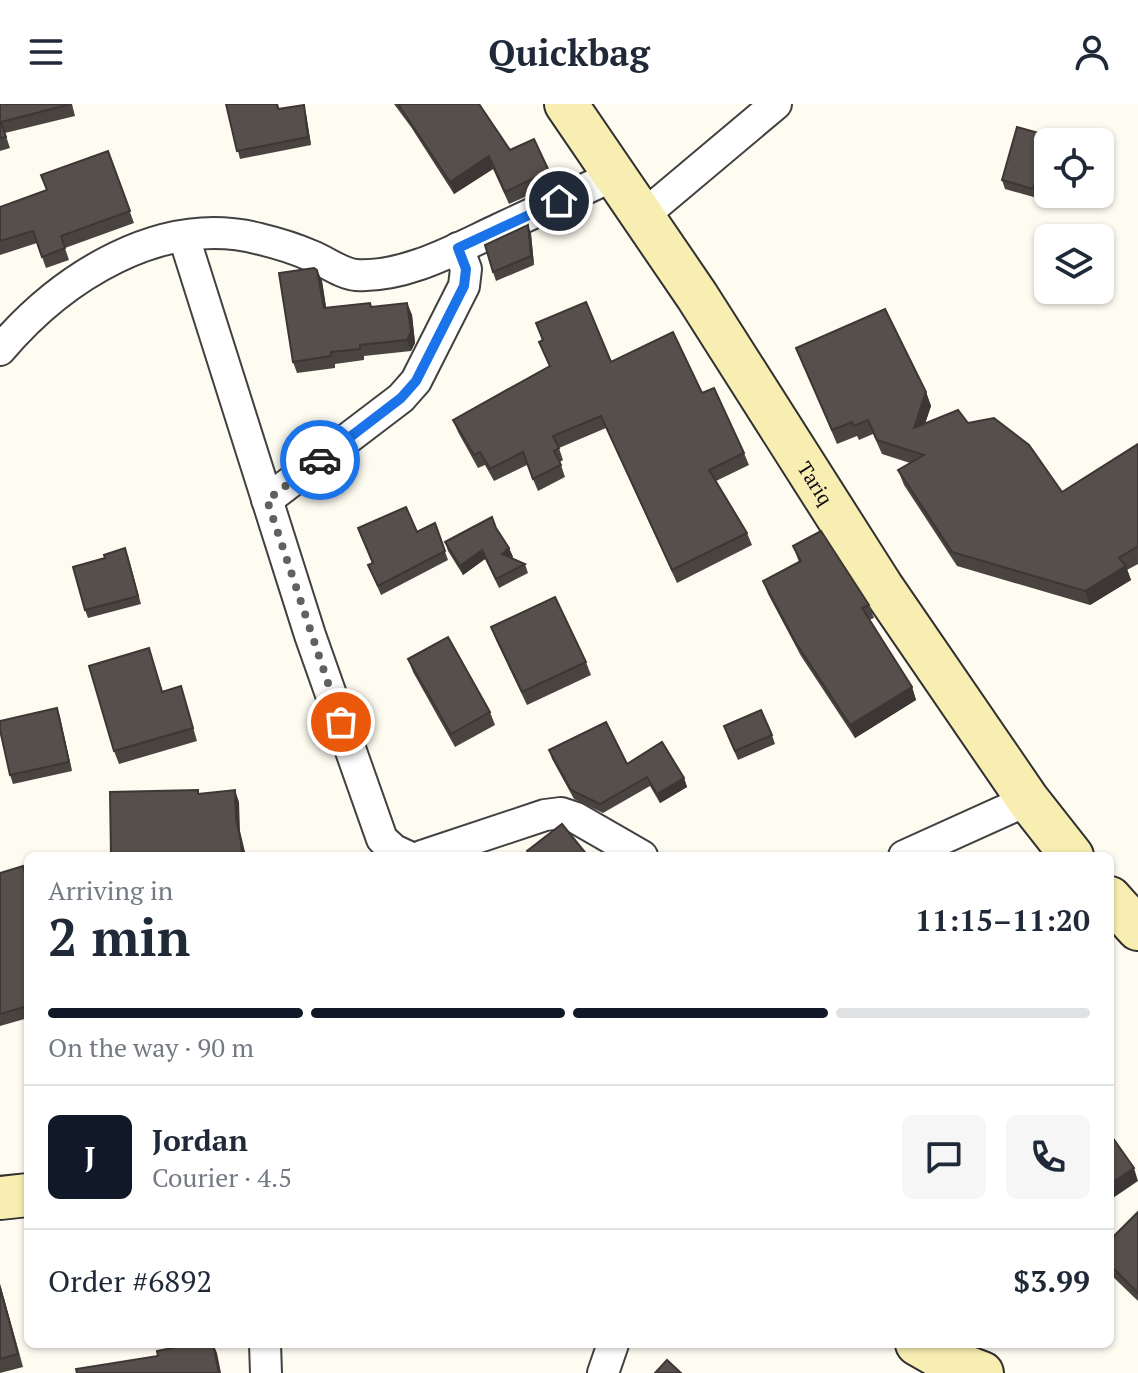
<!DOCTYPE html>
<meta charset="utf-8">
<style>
:root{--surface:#fff;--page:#f6f6f7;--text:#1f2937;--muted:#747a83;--line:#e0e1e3;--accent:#111827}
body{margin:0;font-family:"PT Serif",serif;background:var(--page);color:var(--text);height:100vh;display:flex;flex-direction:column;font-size:30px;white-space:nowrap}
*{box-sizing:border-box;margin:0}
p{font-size:26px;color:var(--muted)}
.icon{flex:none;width:44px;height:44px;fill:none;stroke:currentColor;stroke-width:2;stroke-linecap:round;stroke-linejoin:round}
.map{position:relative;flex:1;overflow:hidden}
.details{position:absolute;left:24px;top:748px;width:1090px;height:496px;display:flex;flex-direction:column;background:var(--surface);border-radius:12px;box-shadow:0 2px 6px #0004}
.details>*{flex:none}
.tools{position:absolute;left:1034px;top:24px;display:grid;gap:16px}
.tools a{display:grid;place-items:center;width:80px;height:80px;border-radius:12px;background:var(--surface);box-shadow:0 2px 6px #0004;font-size:40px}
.pin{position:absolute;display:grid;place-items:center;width:68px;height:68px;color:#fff;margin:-34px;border:4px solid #fff;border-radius:50%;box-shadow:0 2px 8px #0007}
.courier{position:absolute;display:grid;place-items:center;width:80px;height:80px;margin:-40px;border:6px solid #1a73e8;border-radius:50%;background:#fff;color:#222;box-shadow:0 2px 10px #0007}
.summary em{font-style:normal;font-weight:700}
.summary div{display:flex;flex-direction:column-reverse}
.summary{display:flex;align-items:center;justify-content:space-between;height:136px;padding:0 24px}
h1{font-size:52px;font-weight:700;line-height:60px}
.bar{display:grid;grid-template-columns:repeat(4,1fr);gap:12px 8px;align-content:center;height:96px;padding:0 24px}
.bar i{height:10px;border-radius:6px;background:var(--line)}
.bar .on{background:var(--accent)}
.bar p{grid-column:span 4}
.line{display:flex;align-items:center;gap:20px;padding:0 24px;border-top:2px solid var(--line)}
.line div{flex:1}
.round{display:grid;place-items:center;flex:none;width:84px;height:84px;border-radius:12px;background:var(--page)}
header{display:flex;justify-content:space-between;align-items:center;height:104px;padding:0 24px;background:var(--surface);font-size:36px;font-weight:700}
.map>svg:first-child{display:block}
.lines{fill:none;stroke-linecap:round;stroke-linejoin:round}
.street-casing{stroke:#414141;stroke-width:34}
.secondary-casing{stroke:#303030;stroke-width:46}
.street{stroke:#fff;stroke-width:30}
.secondary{stroke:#f9eeb1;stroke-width:42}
.wall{fill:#4a4441}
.shaded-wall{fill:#3c3735}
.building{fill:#564f4c;stroke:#3c3735;stroke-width:2}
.done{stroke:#62615d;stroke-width:8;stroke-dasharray:0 14.4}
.route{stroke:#1a73e8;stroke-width:10}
.labels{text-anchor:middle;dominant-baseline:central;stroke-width:8;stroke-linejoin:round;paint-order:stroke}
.street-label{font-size:20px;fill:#0e0e0e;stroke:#fff}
</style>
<header><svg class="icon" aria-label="menu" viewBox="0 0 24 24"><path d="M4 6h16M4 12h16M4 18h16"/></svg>Quickbag<svg class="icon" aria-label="person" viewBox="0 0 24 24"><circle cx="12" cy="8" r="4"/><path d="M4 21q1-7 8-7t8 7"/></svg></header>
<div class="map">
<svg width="1138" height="1269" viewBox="0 0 1138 1269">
<rect width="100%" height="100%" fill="#fefbf1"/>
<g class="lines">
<g class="street-casing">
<g id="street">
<polyline points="644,111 776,0"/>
<polyline points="184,133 310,531 382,735 394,746 407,752"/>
<path d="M0,246C61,174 161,109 260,135C277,139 296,145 312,152C325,157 342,170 356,171C405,174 456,145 499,125C538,107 576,89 615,71"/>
<polyline points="267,396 401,294 416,277 464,182 466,165 458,144"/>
<polyline points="422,752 545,711 561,709 576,714 642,752"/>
<polyline points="904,752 1028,696"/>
<polyline points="265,1240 266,1269"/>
<polyline points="603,1269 613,1240"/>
</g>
</g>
<g class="secondary-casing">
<g id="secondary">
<path id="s1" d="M566,0L697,192L882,483L1028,696L1072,752"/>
<polyline points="1110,794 1138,825"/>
<polyline points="0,1094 28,1091"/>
<polyline points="917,1240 938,1252 982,1269"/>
</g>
</g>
<use href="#street" class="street"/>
<use href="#secondary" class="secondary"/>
</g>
<g class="wall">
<polygon points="0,0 72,0 75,12 5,29 10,44 0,47"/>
<polygon points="226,0 278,0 279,5 306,10 311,41 240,55"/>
<polygon points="394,0 479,0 510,46 549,67 554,80 509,100 493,65 454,90 411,23"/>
<polygon points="1049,32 1051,38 1048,38 1037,94 1005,85 1002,76"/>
<polygon points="108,47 134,119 65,144 69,156 46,164 37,139 0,151 0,103 47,86"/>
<polygon points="528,121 531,130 534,161 496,177 493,168"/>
<polygon points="317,166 322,177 326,204 372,203 407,199 412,211 415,239 411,247 364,252 364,256 335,260 335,264 297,269 293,258"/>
<polygon points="539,238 611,258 702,289 744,349 749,361 716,377 747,429 752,441 677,479 606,324 559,344 563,356 560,358 565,373 538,387 527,361 494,377 485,361 478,364 458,328 453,316 549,262"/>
<polygon points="796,244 926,288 931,302 925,319 968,319 1062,388 1138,340 1138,460 1127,466 1131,476 1090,501 957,462 904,381 898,366 910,359 882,350 873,330 859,336 857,332 837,340"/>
<polygon points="435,419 448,456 381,491 368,461 372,459 358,424 417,428"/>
<polygon points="497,425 509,444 513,453 512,454 525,460 528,469 499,484 485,455 463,471 448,447 445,438"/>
<polygon points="793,442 869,501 874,514 869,516 912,583 916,596 855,634 801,552 768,490 763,477 799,458"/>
<polygon points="128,452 141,500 88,514 85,506"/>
<polygon points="491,523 586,558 591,571 527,601 496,536"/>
<polygon points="149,544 163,588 185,595 197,637 119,660 114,647"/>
<polygon points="408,555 490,608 495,621 455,643 413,568"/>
<polygon points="57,604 72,667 13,680 10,671"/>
<polygon points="727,631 772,631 775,640 738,656"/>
<polygon points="549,646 627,660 684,674 687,683 660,699 650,682 603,709 574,695 552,655"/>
<polygon points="0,769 28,778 28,914 0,922"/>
<polygon points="1138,1108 1138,1197 1110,1170 1110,1136"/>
<polygon points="0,1180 23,1263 0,1269"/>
</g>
<g class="shaded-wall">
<polygon points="304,1 306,10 311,41 308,33"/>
<polygon points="1049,32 1051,38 1048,38 1048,55 1037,94 1033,85"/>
<polygon points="489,52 493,65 454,90 450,78"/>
<polygon points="528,121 531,130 534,161 531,152"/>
<polygon points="317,166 322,177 328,215 324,204"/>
<polygon points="407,199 412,211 415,239 411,247 407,236"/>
<polygon points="926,288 931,302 919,338 914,324"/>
<polygon points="509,444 513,453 505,459 502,450"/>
<polygon points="482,446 485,455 463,471 460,462"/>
<polygon points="1126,462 1131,476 1090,501 1085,487"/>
<polygon points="912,583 916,596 855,634 850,621"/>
<polygon points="57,604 60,613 72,667 69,658"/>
<polygon points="684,674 687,683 660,699 657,690"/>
<polygon points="235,686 239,698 240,727 246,752 242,752 236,715"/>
<polygon points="1134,1064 1138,1077 1110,1096 1110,1080"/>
<polygon points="0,1180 23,1263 0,1184"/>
<polygon points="213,1240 217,1249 221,1269 219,1269"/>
</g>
<g class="building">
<polygon points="0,0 71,0 1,18 6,33 0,34"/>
<polygon points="226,0 277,0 278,5 304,1 308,33 237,47"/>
<polygon points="398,0 479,0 510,46 534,35 549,67 505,88 489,52 450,78"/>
<polygon points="1017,23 1049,32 1033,85 1002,76"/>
<polygon points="108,47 130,107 61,132 65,144 42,153 33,127 0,137 0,103 47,86 41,71"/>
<polygon points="528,121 531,152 493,168 485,141"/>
<polygon points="314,164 317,166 324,204 370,199 371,203 407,199 411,228 407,236 360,241 360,245 331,248 331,252 293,258 279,169"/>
<polygon points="586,198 611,258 673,228 702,289 714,284 744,349 709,366 747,429 672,466 601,312 553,332 559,344 554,347 561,361 533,375 523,348 490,365 480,348 474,351 453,316 550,262 539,238 543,236 536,219"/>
<polygon points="885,205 926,288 914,324 958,306 968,319 994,314 1029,341 1062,388 1138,340 1138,442 1119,454 1126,462 1085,487 952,448 898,366 924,351 877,336 868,316 854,322 852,318 832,326 796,244"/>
<polygon points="406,403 417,428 435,419 445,447 378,482 368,461 373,459 358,424"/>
<polygon points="492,413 496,424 509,444 502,450 525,460 496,475 482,446 460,462 445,438"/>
<polygon points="821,427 869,501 862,504 912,583 850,621 796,539 763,477 801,457 793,442"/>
<polygon points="125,444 138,492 85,506 73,463 105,454 104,451"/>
<polygon points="555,493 586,558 522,588 491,523"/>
<polygon points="448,533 490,608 451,630 408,555"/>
<polygon points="149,544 162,588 181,582 193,624 114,647 89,562"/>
<polygon points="57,604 69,658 10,671 0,626 0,617"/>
<polygon points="761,606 772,631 735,647 724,622"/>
<polygon points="606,618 627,660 662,638 684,674 657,690 647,673 600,700 571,686 549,646"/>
<polygon points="198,686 198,690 235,686 236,715 241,738 242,752 176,752 176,751 111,752 110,688"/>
<polygon points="562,720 588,752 531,752 527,747"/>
<polygon points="23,762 28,781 28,902 0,910 0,769"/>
<polygon points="1110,1030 1134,1064 1110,1080"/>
<polygon points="1138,1108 1138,1189 1110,1161 1110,1136"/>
<polygon points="0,1184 18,1250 0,1255"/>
<polygon points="192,1240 213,1240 219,1269 77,1269 76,1265 158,1252 157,1247"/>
<polygon points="667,1256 681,1269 655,1269"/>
</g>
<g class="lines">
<polyline class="done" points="320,356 267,396 341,618"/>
<polyline class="route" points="320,356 401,294 416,277 464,182 466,165 458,144 559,97"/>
</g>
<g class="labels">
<g class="street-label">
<text stroke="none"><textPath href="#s1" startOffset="454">Tariq</textPath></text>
</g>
</g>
</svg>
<div class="tools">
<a><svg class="icon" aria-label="locate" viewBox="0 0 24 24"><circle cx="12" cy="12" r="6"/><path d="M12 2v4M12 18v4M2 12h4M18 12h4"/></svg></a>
<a><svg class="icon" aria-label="layers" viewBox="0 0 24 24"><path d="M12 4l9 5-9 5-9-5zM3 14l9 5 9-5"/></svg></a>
</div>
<div class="pin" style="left:341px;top:618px;background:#ea580c"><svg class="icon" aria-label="bag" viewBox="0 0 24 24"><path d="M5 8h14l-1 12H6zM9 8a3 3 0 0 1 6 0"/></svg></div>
<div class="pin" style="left:559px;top:97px;background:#1f2937"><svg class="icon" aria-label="home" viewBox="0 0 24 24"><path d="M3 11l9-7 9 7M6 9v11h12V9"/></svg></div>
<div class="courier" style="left:320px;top:356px"><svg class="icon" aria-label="car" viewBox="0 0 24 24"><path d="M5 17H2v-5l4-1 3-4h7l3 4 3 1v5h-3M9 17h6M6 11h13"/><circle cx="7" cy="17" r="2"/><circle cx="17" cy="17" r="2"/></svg></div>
<section class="details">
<div class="summary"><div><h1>2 min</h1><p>Arriving in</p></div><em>11:15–11:20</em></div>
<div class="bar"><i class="on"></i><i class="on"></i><i class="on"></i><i></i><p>On the way · 90 m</p></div>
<div class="line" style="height:144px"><b class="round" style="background:var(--accent);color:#fff">J</b><div><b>Jordan</b><p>Courier · 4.5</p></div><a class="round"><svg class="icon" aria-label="chat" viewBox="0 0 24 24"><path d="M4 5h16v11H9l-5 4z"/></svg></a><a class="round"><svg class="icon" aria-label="phone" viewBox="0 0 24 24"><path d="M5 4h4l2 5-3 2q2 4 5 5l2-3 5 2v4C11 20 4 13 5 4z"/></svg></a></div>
<div class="line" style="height:104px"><div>Order #6892</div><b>$3.99</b></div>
</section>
</div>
